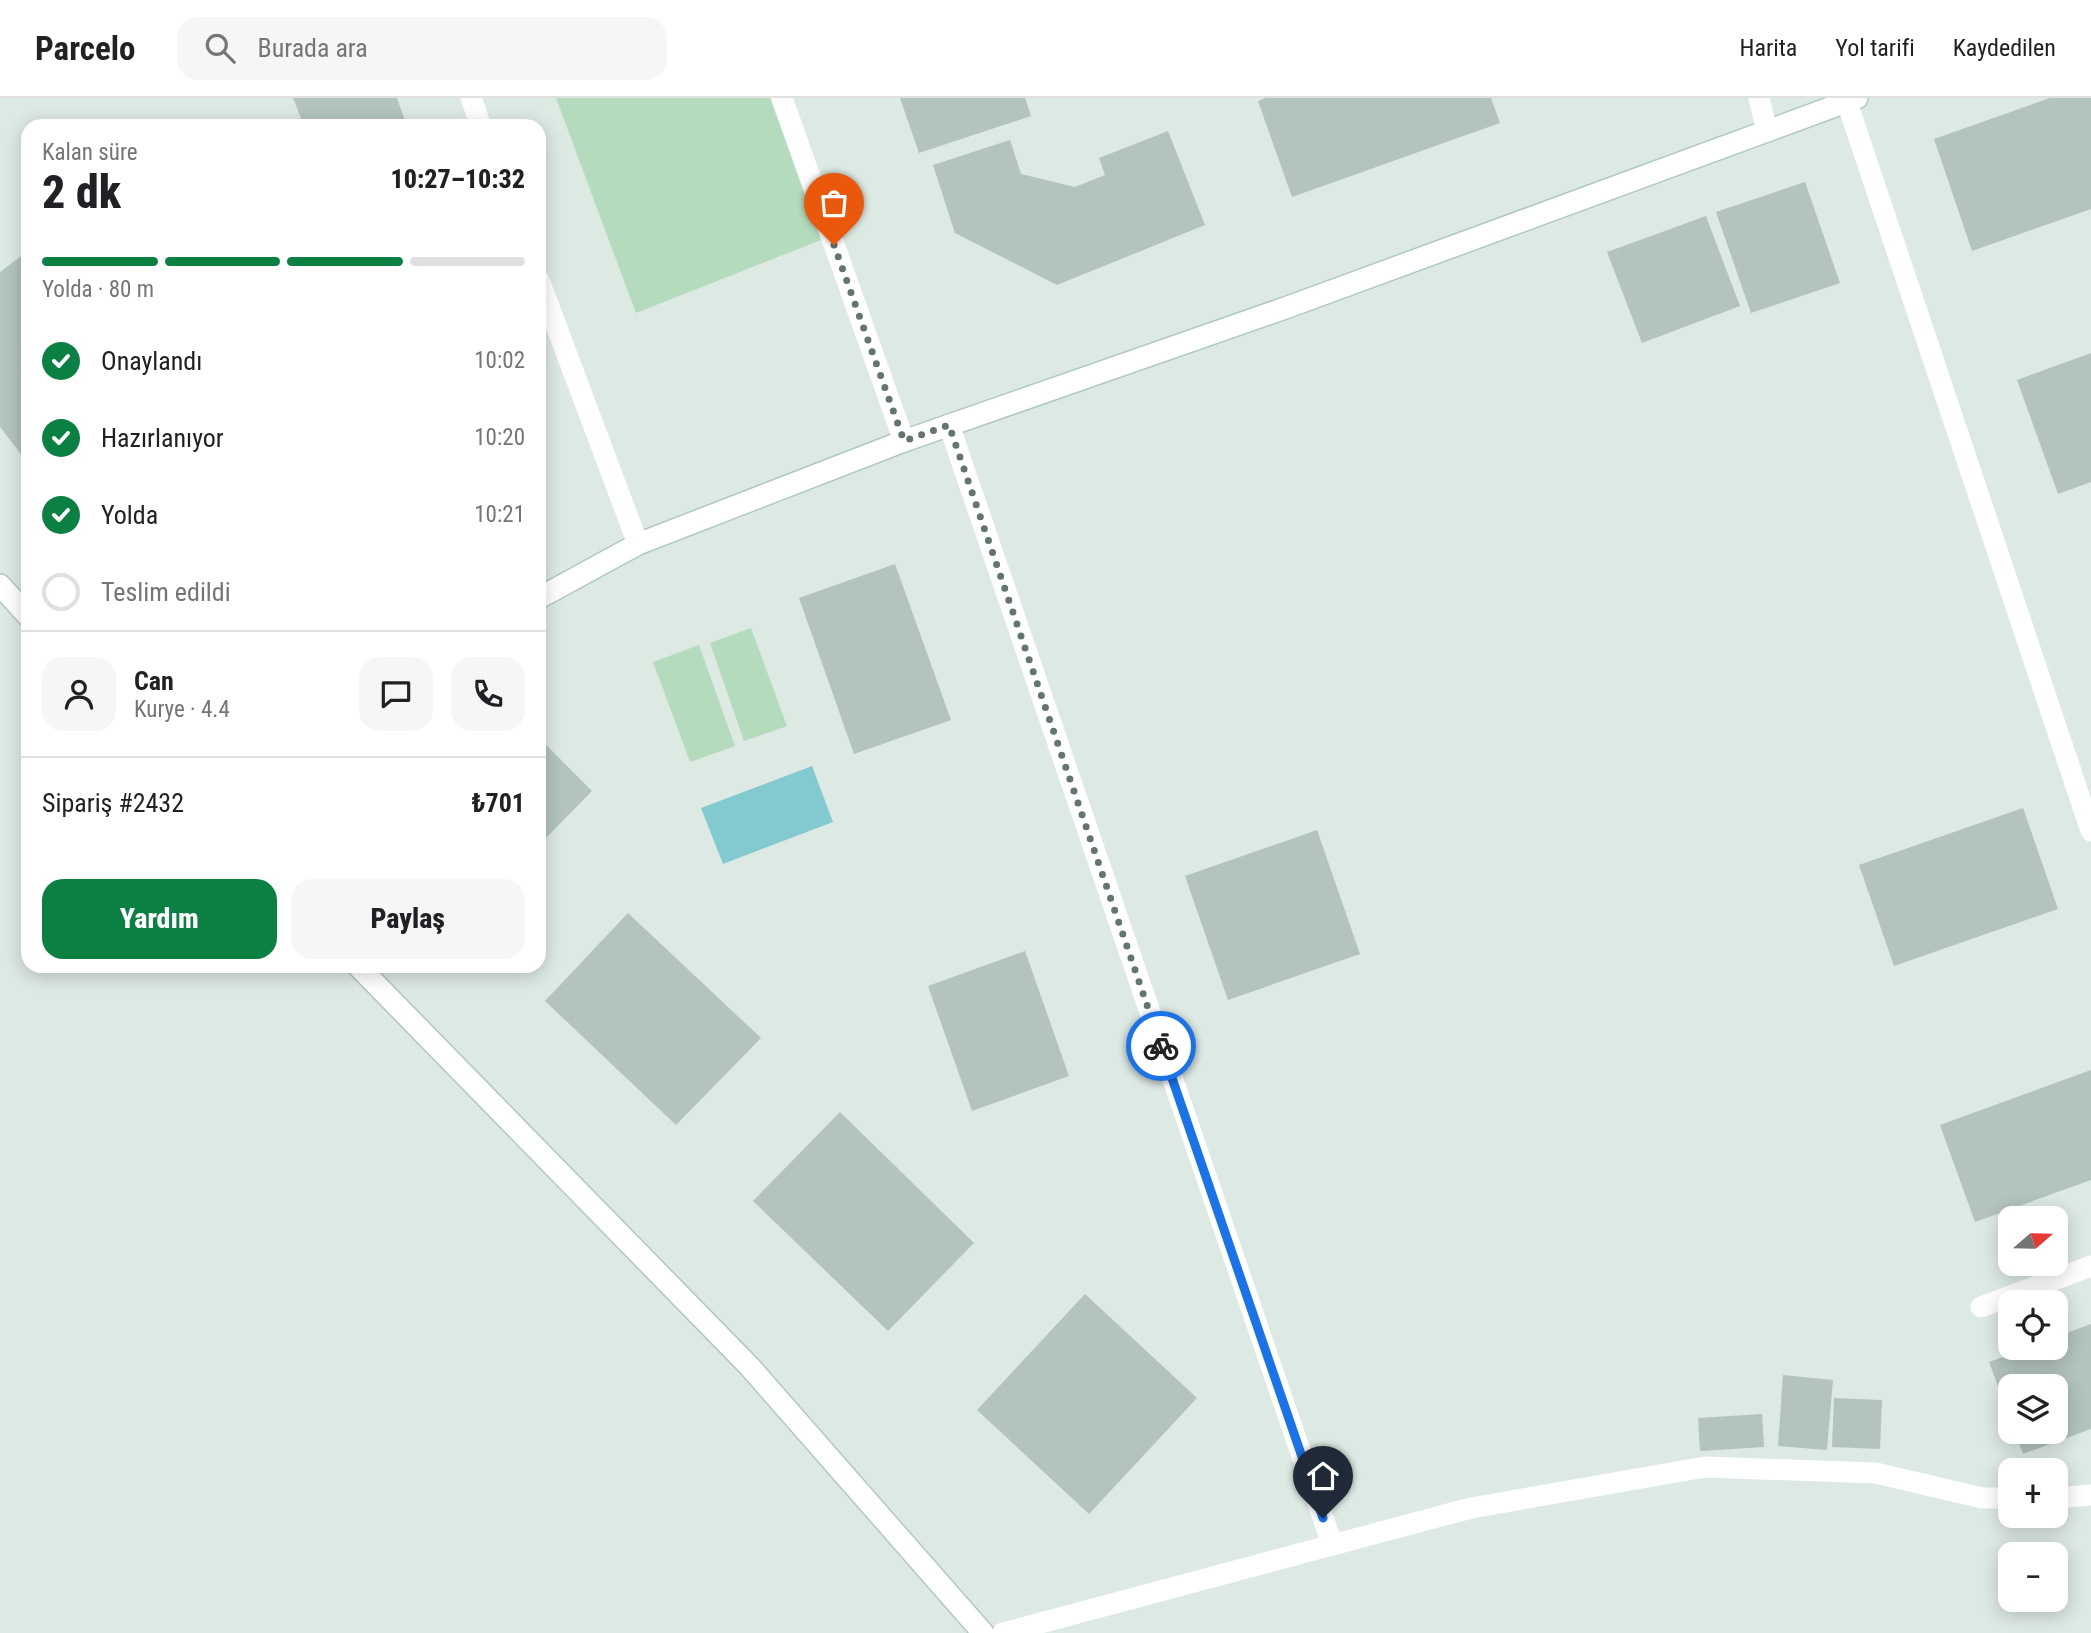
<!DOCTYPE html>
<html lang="tr">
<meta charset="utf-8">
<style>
:root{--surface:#fff;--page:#f6f6f6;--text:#202124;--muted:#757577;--line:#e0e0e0;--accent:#0b8043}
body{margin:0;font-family:"Roboto Condensed",sans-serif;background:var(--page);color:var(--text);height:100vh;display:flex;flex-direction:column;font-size:26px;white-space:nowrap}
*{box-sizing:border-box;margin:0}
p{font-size:23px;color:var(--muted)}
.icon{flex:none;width:38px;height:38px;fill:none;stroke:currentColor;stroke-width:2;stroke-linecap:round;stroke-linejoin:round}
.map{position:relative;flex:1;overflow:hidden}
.side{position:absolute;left:21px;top:21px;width:525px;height:854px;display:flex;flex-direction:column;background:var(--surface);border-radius:21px;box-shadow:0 4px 18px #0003}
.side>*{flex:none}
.needle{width:46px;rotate:70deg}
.fabs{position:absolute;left:1998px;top:1108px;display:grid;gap:14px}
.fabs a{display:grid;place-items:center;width:70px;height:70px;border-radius:14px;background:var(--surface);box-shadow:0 4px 18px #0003;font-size:35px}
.pin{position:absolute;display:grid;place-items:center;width:60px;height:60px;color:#fff;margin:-72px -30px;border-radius:50% 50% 50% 0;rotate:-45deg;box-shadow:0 0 7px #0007}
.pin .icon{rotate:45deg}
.courier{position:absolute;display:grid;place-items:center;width:70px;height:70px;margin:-35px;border:5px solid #1a73e8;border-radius:50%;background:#fff;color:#222;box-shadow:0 2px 9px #0007}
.headline em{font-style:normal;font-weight:800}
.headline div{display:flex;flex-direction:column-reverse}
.headline{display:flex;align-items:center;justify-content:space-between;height:119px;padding:0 21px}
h1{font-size:46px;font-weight:800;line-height:52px}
.bar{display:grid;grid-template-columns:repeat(4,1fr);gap:10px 7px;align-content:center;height:84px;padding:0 21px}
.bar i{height:9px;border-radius:5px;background:var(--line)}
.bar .on{background:var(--accent)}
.bar p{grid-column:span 4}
.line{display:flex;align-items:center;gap:18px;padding:0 21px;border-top:2px solid var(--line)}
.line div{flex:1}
.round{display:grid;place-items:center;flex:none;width:74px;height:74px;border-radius:21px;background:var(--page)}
ol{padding:0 21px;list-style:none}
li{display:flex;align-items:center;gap:21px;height:77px}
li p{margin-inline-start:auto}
li .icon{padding:7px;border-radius:50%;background:var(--accent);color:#fff;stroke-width:4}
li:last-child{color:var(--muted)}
li i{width:38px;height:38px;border:4px solid var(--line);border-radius:50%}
.cta{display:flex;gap:14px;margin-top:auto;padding:14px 21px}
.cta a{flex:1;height:80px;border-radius:21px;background:var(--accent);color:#fff;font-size:28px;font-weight:800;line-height:80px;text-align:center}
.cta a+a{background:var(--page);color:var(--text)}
header{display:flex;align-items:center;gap:42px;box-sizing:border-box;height:98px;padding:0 35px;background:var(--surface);border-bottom:2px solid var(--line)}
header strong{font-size:33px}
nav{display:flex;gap:38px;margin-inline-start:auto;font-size:24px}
.search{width:490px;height:63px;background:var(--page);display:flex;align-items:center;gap:18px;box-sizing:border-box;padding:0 24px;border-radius:21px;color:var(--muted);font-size:26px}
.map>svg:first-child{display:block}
.green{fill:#b5dbbd}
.water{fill:#83c9d0}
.building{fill:#b2c4bc}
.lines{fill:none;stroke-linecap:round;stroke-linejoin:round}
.secondary-casing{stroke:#b0c9be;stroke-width:24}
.street{stroke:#fff;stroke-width:21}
.secondary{stroke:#fff;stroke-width:21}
.done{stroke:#62766f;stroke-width:7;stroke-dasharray:0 12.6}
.route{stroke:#1a73e8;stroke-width:9}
</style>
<header>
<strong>Parcelo</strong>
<div class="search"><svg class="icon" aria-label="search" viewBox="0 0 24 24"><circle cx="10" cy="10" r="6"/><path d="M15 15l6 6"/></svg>Burada ara</div>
<nav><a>Harita</a><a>Yol tarifi</a><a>Kaydedilen</a></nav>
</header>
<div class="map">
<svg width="2091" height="1535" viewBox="0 0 2091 1535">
<rect width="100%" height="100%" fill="#dde9e3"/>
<g class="green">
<polygon points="556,0 770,0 821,142 636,215"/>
<polygon points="751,530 787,628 744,643 710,545"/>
<polygon points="699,547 735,648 690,664 653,564"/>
</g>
<polygon class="water" points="812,668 833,724 723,766 701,710"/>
<g class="building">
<polygon points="293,0 397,0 407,28 304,28"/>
<polygon points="900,0 1025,0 1031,18 919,55"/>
<polygon points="1265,0 1491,0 1500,25 1292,99 1258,3"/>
<polygon points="2050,0 2091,0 2091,111 1972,153 1934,41"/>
<polygon points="1168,33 1205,127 1057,187 955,135 933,67 1010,42 1021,76 1075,89 1105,77 1099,60"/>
<polygon points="1805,84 1840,185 1751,215 1716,114"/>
<polygon points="1706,118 1740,208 1642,245 1607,154"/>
<polygon points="28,153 28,357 24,360 0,329 0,174"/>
<polygon points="2091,255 2091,384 2058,396 2017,282"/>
<polygon points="895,466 951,622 854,656 799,500"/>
<polygon points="539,640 592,693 539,747"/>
<polygon points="2023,710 2058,811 1894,868 1859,767"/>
<polygon points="1317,732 1360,856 1228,902 1185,778"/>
<polygon points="628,815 761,940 676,1027 545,903"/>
<polygon points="1025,853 1069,978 972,1013 928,888"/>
<polygon points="2091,972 2091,1082 1975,1124 1940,1027"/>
<polygon points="840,1014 974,1145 888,1233 753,1103"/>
<polygon points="1085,1196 1197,1300 1089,1416 977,1312"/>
<polygon points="2091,1226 2091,1331 2023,1356 2015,1334 2056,1334 2056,1288 2011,1288 2010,1321 1989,1264 2029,1250 2056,1250 2056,1239"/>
<polygon points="1783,1277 1833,1282 1827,1352 1778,1348"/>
<polygon points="1834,1300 1882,1302 1880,1351 1832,1349"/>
<polygon points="1762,1316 1764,1349 1700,1353 1698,1320"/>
</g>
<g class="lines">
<g class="secondary-casing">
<g id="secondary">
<polyline points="0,487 28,518"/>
<polyline points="539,500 638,446 904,343 1288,209 1857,0"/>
<polyline points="358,868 750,1269 983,1535"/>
</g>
</g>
<g class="street">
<polyline points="471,0 481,28"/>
<polyline points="782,0 904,343"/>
<polyline points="1759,0 1767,33"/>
<polyline points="1847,4 2091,733"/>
<polyline points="539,182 638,446"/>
<polyline points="949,327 1332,1446"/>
<polyline points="1981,1209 2091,1168"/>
<polyline points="2056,1400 2091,1397"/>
<polyline points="1003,1535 1471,1410 1705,1369 1876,1375 1982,1400 2011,1400"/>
</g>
<use href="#secondary" class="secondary"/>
</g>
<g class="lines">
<polyline class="done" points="834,147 904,343 949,327 1161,948"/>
<polyline class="route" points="1161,948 1323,1420"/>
</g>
</svg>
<div class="fabs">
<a><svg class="needle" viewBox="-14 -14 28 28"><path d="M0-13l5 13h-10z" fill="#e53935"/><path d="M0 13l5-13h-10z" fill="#757577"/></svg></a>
<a><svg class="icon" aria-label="locate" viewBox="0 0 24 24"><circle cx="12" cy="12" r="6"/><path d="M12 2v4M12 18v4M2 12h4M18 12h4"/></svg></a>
<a><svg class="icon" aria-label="layers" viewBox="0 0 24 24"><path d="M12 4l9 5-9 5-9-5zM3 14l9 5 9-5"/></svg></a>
<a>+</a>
<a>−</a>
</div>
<div class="pin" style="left:834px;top:147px;background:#ea580c"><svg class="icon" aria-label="bag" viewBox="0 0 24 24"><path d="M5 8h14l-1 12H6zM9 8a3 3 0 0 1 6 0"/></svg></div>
<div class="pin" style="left:1323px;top:1420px;background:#1f2937"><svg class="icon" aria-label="home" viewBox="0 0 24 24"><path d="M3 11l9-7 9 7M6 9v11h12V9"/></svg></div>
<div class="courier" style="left:1161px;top:948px"><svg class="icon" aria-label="bike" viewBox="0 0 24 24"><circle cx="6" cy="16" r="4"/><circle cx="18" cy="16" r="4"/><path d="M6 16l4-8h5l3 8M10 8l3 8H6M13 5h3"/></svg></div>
<section class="side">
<div class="headline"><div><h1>2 dk</h1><p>Kalan süre</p></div><em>10:27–10:32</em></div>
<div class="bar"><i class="on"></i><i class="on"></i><i class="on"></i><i></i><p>Yolda · 80 m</p></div>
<ol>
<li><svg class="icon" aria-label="check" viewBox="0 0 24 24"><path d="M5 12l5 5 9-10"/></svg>Onaylandı<p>10:02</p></li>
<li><svg class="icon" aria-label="check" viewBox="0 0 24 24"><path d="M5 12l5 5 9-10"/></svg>Hazırlanıyor<p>10:20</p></li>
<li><svg class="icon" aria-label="check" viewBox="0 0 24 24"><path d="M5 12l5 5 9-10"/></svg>Yolda<p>10:21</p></li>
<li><i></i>Teslim edildi</li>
</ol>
<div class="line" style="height:126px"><a class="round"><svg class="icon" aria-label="person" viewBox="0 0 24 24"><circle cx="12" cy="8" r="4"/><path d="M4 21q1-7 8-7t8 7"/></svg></a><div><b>Can</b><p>Kurye · 4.4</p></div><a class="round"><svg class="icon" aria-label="chat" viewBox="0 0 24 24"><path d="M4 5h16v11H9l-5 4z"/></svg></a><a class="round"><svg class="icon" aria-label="phone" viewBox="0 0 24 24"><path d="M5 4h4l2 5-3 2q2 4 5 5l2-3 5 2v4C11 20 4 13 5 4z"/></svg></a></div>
<div class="line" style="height:91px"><div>Sipariş #2432</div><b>₺701</b></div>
<div class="cta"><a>Yardım</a><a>Paylaş</a></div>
</section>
</div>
